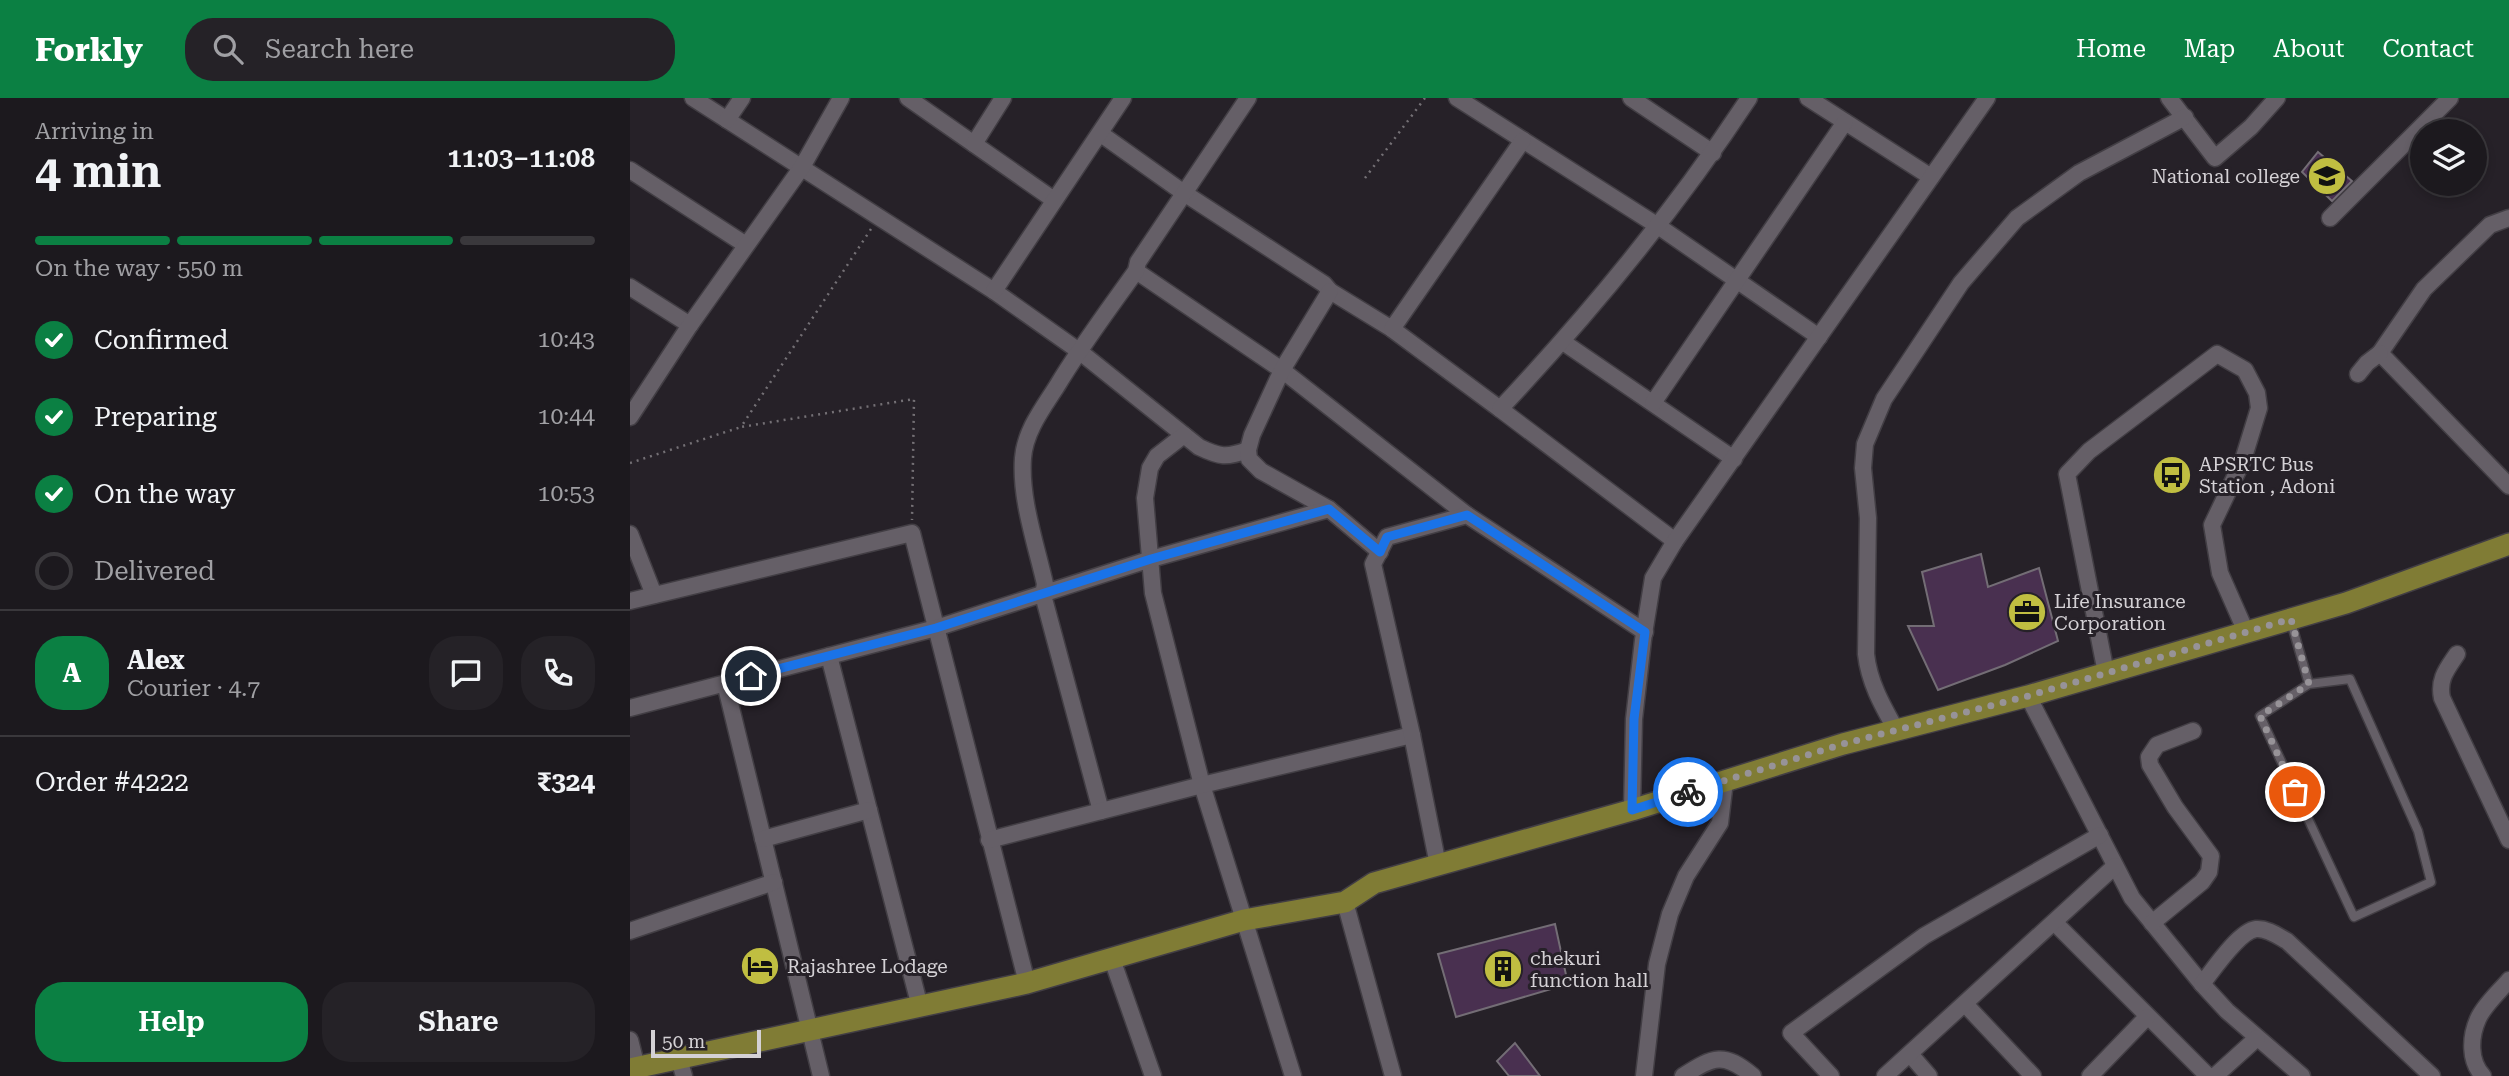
<!DOCTYPE html>
<meta charset="utf-8">
<style>
:root{--surface:#1c191e;--page:#252227;--text:#f1f3f6;--muted:#a0a0a4;--line:#3a383c;--accent:#0b8043}
body{margin:0;font-family:"Roboto Serif",serif;background:var(--page);color:var(--text);height:100vh;display:flex;flex-direction:column;font-size:26px;white-space:nowrap}
*{box-sizing:border-box;margin:0}
p{font-size:23px;color:var(--muted)}
.icon{flex:none;width:38px;height:38px;fill:none;stroke:currentColor;stroke-width:2;stroke-linecap:round;stroke-linejoin:round}
.map{position:relative;flex:1;overflow:hidden}
.details{display:flex;flex-direction:column;background:var(--surface);width:630px}
.details>*{flex:none}
.buttons{position:absolute;left:1780px;top:21px;display:grid;gap:14px}
.buttons a{display:grid;place-items:center;width:77px;height:77px;border-radius:50%;background:var(--surface);box-shadow:0 4px 10px #0003,0 0 0 2px var(--line);font-size:35px}
.scale{position:absolute;left:21px;bottom:18px;width:110px;box-sizing:border-box;padding-left:7px;border:4px solid #d4d1d5;border-top:0;font-size:19px;line-height:24px;white-space:nowrap;color:#d4d1d5;-webkit-text-stroke:5px #262128;paint-order:stroke}
.pin{position:absolute;display:grid;place-items:center;width:60px;height:60px;color:#fff;margin:-30px;border:4px solid #fff;border-radius:50%;box-shadow:0 2px 7px #0007}
.courier{position:absolute;display:grid;place-items:center;width:70px;height:70px;margin:-35px;border:5px solid #1a73e8;border-radius:50%;background:#fff;color:#222;box-shadow:0 2px 9px #0007}
.overview em{font-style:normal;font-weight:600}
.overview div{display:flex;flex-direction:column-reverse}
.overview{display:flex;align-items:center;justify-content:space-between;height:119px;padding:0 35px}
h1{font-size:46px;font-weight:600;line-height:52px}
.bar{display:grid;grid-template-columns:repeat(4,1fr);gap:10px 7px;align-content:center;height:84px;padding:0 35px}
.bar i{height:9px;border-radius:5px;background:var(--line)}
.bar .on{background:var(--accent)}
.bar p{grid-column:span 4}
.line{display:flex;align-items:center;gap:18px;padding:0 35px;border-top:2px solid var(--line)}
.line div{flex:1}
.round{display:grid;place-items:center;flex:none;width:74px;height:74px;border-radius:28px;background:var(--page)}
ol{padding:0 35px;list-style:none}
li{display:flex;align-items:center;gap:21px;height:77px}
li p{margin-inline-start:auto}
li .icon{padding:7px;border-radius:50%;background:var(--accent);color:#fff;stroke-width:4}
li:last-child{color:var(--muted)}
li i{width:38px;height:38px;border:4px solid var(--line);border-radius:50%}
.button{display:flex;gap:14px;margin-top:auto;padding:14px 35px}
.button a{flex:1;height:80px;border-radius:28px;background:var(--accent);color:#fff;font-size:28px;font-weight:600;line-height:80px;text-align:center}
.button a+a{background:var(--page);color:var(--text)}
header{display:flex;align-items:center;gap:42px;box-sizing:border-box;height:98px;padding:0 35px;background:var(--accent);color:#fff}
header strong{font-size:33px}
nav{display:flex;gap:38px;margin-inline-start:auto;font-size:24px}
.search{width:490px;height:63px;background:var(--page);display:flex;align-items:center;gap:18px;box-sizing:border-box;padding:0 24px;border-radius:28px;color:var(--muted);font-size:26px}
main{display:flex;flex:1;min-height:0}
.map>svg:first-child{display:block}
.building{fill:#493050;stroke:#736d75;stroke-width:2}
.lines{fill:none;stroke-linecap:round;stroke-linejoin:round}
.service-casing{stroke:#423e44;stroke-width:11}
.minor-casing{stroke:#423e44;stroke-width:19}
.primary-casing{stroke:#423e44;stroke-width:24}
.path{stroke:#747075;stroke-width:2.5;stroke-dasharray:2 5;stroke-linecap:butt}
.service{stroke:#655f67;stroke-width:8}
.minor{stroke:#655f67;stroke-width:16}
.primary{stroke:#807c35;stroke-width:21}
.done{stroke:#979398;stroke-width:7;stroke-dasharray:0 12.6}
.route{stroke:#1a73e8;stroke-width:9}
.labels{text-anchor:middle;dominant-baseline:central;stroke-width:6;stroke-linejoin:round;paint-order:stroke}
.poi-label{font-size:19px;fill:#d4d1d5;stroke:#262128;text-anchor:start}
</style>
<header>
<strong>Forkly</strong>
<div class="search"><svg class="icon" aria-label="search" viewBox="0 0 24 24"><circle cx="10" cy="10" r="6"/><path d="M15 15l6 6"/></svg>Search here</div>
<nav><a>Home</a><a>Map</a><a>About</a><a>Contact</a></nav>
</header>
<main>
<section class="details">
<div class="overview"><div><h1>4 min</h1><p>Arriving in</p></div><em>11:03–11:08</em></div>
<div class="bar"><i class="on"></i><i class="on"></i><i class="on"></i><i></i><p>On the way · 550 m</p></div>
<ol>
<li><svg class="icon" aria-label="check" viewBox="0 0 24 24"><path d="M5 12l5 5 9-10"/></svg>Confirmed<p>10:43</p></li>
<li><svg class="icon" aria-label="check" viewBox="0 0 24 24"><path d="M5 12l5 5 9-10"/></svg>Preparing<p>10:44</p></li>
<li><svg class="icon" aria-label="check" viewBox="0 0 24 24"><path d="M5 12l5 5 9-10"/></svg>On the way<p>10:53</p></li>
<li><i></i>Delivered</li>
</ol>
<div class="line" style="height:126px"><b class="round" style="background:var(--accent);color:#fff">A</b><div><b>Alex</b><p>Courier · 4.7</p></div><a class="round"><svg class="icon" aria-label="chat" viewBox="0 0 24 24"><path d="M4 5h16v11H9l-5 4z"/></svg></a><a class="round"><svg class="icon" aria-label="phone" viewBox="0 0 24 24"><path d="M5 4h4l2 5-3 2q2 4 5 5l2-3 5 2v4C11 20 4 13 5 4z"/></svg></a></div>
<div class="line" style="height:91px"><div>Order #4222</div><b>₹324</b></div>
<div class="button"><a>Help</a><a>Share</a></div>
</section>
<div class="map">
<svg width="1879" height="978" viewBox="0 0 1879 978">
<rect width="100%" height="100%" fill="#262128"/>
<g class="building">
<polygon points="1688,54 1722,83 1702,103 1672,74"/>
<polygon points="1351,456 1358,489 1409,470 1428,543 1375,567 1308,592 1278,528 1304,528 1292,474"/>
<polygon points="925,826 938,886 826,919 808,856"/>
<polygon points="885,945 910,978 879,978 867,963"/>
</g>
<g class="lines">
<g class="service-casing">
<polyline id="service" points="1661,524 1679,586 1720,581 1788,733 1801,784 1724,819 1630,618 1679,586"/>
</g>
<g class="minor-casing">
<g id="minor">
<path d="M63,0L364,193L449,253L569,349C590,359 596,360 618,352"/>
<polyline points="278,0 424,102"/>
<polyline points="827,0 1028,128 1189,239"/>
<polyline points="1001,0 1083,55"/>
<polyline points="1178,0 1301,79"/>
<polyline points="1539,0 1585,60 1621,29 1647,0"/>
<polyline points="97,22 112,0"/>
<polyline points="471,36 554,95 694,186 700,193 762,231"/>
<polyline points="344,46 373,0"/>
<polyline points="0,72 116,147"/>
<polyline points="1700,120 1820,0"/>
<polyline points="1879,120 1860,127 1794,191 1750,255 1879,388"/>
<polyline points="506,173 652,272 837,417"/>
<polyline points="0,189 60,227"/>
<polyline points="364,193 493,0"/>
<polyline points="700,193 652,272 622,337 618,352 619,361 631,373 699,411 750,454"/>
<polyline points="933,244 1104,361"/>
<polyline points="1728,276 1737,265 1750,255"/>
<polyline points="1023,305 1215,24"/>
<polyline points="870,311 762,231 893,42"/>
<polyline points="0,319 60,227 172,69 211,0"/>
<polyline points="554,337 527,358 520,370 515,400 523,495 572,687 663,978"/>
<polyline points="0,436 24,497"/>
<path d="M1045,443L870,311C961,214 1046,111 1119,0"/>
<polyline points="0,503 282,435 397,885"/>
<path d="M1827,556C1817,571 1808,581 1812,600L1879,742"/>
<polyline points="199,558 290,909"/>
<polyline points="1476,575 1437,376 1459,353 1587,256 1615,272 1627,295 1629,310 1613,362 1582,427 1590,475 1616,534"/>
<polyline points="95,585 191,978"/>
<polyline points="1398,598 1502,800 1572,886 1597,913 1672,978"/>
<polyline points="0,610 306,530 521,461 699,411"/>
<path d="M1266,632C1252,607 1239,584 1236,556L1238,420L1233,370L1235,346L1254,301L1331,185L1387,120L1449,75L1555,19"/>
<polyline points="1002,712 1004,621 1013,542 1023,480 1045,443 1357,0"/>
<path d="M471,713L413,497L415,486C406,446 390,401 393,360C395,333 413,310 427,288C451,248 479,211 506,173L508,164L618,0"/>
<polyline points="133,741 239,712"/>
<polyline points="359,742 572,687 782,637"/>
<polyline points="808,767 782,637 743,466 757,439 837,417 1015,534"/>
<polyline points="715,804 763,978"/>
<polyline points="1425,825 1578,978"/>
<polyline points="1522,825 1572,784 1579,774 1581,758 1545,709 1520,667 1519,659 1527,647 1563,633"/>
<polyline points="0,833 144,784"/>
<polyline points="482,861 523,978"/>
<path d="M1572,886C1583,872 1609,833 1626,831C1637,830 1648,838 1657,843L1802,978"/>
<polyline points="1335,906 1403,978"/>
<polyline points="0,942 7,970"/>
<polyline points="1280,956 1299,978"/>
<polyline points="49,961 54,978"/>
<polyline points="1014,978 1027,866 1040,816 1056,778 1090,725 1095,683"/>
<path d="M1053,978C1084,958 1094,954 1123,978"/>
<polyline points="1201,978 1161,935 1294,838 1470,737"/>
<polyline points="1255,978 1485,768"/>
<polyline points="1460,978 1517,919"/>
<polyline points="1585,978 1627,940"/>
<path d="M1853,978C1839,963 1840,939 1848,921C1854,907 1869,894 1879,882"/>
</g>
</g>
<g class="primary-casing">
<polyline id="primary" points="0,971 397,885 614,822 715,804 744,785 1002,712 1213,646 1398,598 1716,505 1879,446"/>
</g>
<g class="path">
<polyline points="735,80 795,0"/>
<polyline points="241,131 111,329 284,301 282,422"/>
<polyline points="0,365 111,329"/>
</g>
<use href="#service" class="service"/>
<use href="#minor" class="minor"/>
<use href="#primary" class="primary"/>
</g>
<g class="lines">
<polyline class="done" points="1058,694 1213,646 1398,598 1661,521 1679,586 1630,618 1665,694"/>
<polyline class="route" points="121,578 306,530 521,461 699,411 750,454 757,439 837,417 1015,534 1004,621 1002,712 1058,694"/>
</g>
<defs>
<g id="university-disc" transform="scale(2.0125)"><circle r="9.5" fill="#c0be41" stroke="#262128"/><path d="M0-5L7-2L0 1L-7-2ZM-4 1L0 2.5L4 1V4Q0 6-4 4Z" fill="#111"/></g>
<g id="bus-disc" transform="scale(2.0125)"><circle r="9.5" fill="#c0be41" stroke="#262128"/><path d="M-5-6H5V4H4V6H2V4H-2V6H-4V4H-5ZM-3.5-4V0h7V-4ZM-3.5 1.2v1.5H-2V1.2ZM2 1.2v1.5H3.5V1.2Z" fill="#111"/></g>
<g id="office-disc" transform="scale(2.0125)"><circle r="9.5" fill="#c0be41" stroke="#262128"/><path d="M-6-3h4V-5.5h4V-3h4V5H-6ZM-1-4.5V-3h2v-1.5ZM-6 0V1H6V0Z" fill="#111"/></g>
<g id="hotel-disc" transform="scale(2.0125)"><circle r="9.5" fill="#c0be41" stroke="#262128"/><path d="M-6-4.5h1.5V1H6V5H4.5V3h-9V5H-6ZM-4 0a1.8 1.8 0 1 1 3.6 0ZM.5 0V-2.5h3Q6-2.5 6 0Z" fill="#111"/></g>
<g id="building-disc" transform="scale(2.0125)"><circle r="9.5" fill="#c0be41" stroke="#262128"/><path d="M-4-6H4V6H1V3H-1V6H-4ZM-2.5-4.3h1.7v1.8h-1.7ZM.8-4.3h1.7v1.8H.8ZM-2.5-1h1.7V.8h-1.7ZM.8-1h1.7V.8H.8Z" fill="#111"/></g>
</defs>
<g fill-rule="evenodd">
<use href="#university-disc" x="1697" y="78"/>
<use href="#bus-disc" x="1542" y="377"/>
<use href="#office-disc" x="1397" y="514"/>
<use href="#hotel-disc" x="130" y="868"/>
<use href="#building-disc" x="873" y="871"/>
</g>
<g class="labels">
<g class="poi-label">
<text x="1670" y="78" text-anchor="end">National college</text>
<text x="1569" y="366">APSRTC Bus<tspan x="1569" dy="22">Station , Adoni</tspan></text>
<text x="1424" y="503">Life Insurance<tspan x="1424" dy="22">Corporation</tspan></text>
<text x="900" y="860">chekuri<tspan x="900" dy="22">function hall</tspan></text>
<text x="157" y="868">Rajashree Lodage</text>
</g>
</g>
</svg>
<div class="buttons">
<a><svg class="icon" aria-label="layers" viewBox="0 0 24 24"><path d="M12 4l9 5-9 5-9-5zM3 14l9 5 9-5"/></svg></a>
</div>
<div class="scale">50 m</div>
<div class="pin" style="left:1665px;top:694px;background:#ea580c"><svg class="icon" aria-label="bag" viewBox="0 0 24 24"><path d="M5 8h14l-1 12H6zM9 8a3 3 0 0 1 6 0"/></svg></div>
<div class="pin" style="left:121px;top:578px;background:#1f2937"><svg class="icon" aria-label="home" viewBox="0 0 24 24"><path d="M3 11l9-7 9 7M6 9v11h12V9"/></svg></div>
<div class="courier" style="left:1058px;top:694px"><svg class="icon" aria-label="bike" viewBox="0 0 24 24"><circle cx="6" cy="16" r="4"/><circle cx="18" cy="16" r="4"/><path d="M6 16l4-8h5l3 8M10 8l3 8H6M13 5h3"/></svg></div>
</div>
</main>
